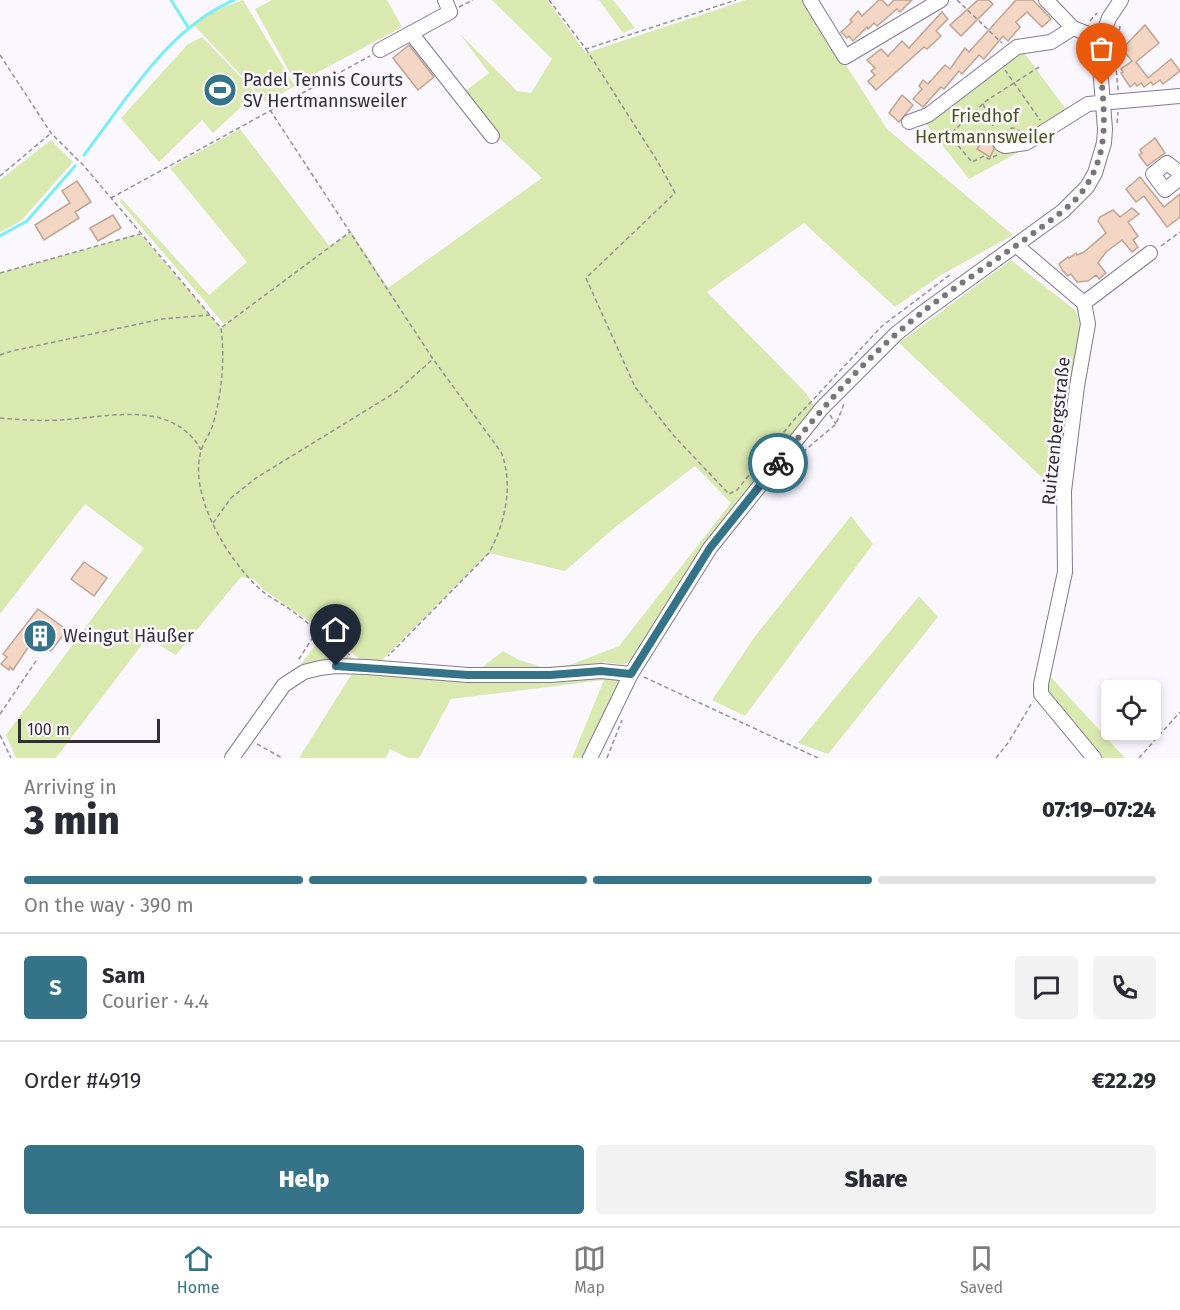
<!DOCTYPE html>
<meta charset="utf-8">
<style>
:root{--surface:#fff;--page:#f2f2f3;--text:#2b2b33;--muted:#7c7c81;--line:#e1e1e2;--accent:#357388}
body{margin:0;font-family:"Fira Sans",sans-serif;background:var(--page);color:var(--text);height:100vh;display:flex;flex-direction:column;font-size:22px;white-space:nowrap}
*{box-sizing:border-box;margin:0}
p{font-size:20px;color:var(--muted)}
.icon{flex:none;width:33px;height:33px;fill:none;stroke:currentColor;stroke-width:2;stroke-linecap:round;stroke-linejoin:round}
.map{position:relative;height:758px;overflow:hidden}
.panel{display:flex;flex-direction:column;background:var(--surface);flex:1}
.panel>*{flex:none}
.buttons{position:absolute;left:1101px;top:680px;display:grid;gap:12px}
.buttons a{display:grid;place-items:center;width:60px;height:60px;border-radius:6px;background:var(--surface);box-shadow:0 3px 9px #0003;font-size:30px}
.scale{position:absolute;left:18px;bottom:15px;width:142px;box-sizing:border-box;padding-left:6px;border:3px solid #322f3a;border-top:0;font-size:16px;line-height:21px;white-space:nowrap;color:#322f3a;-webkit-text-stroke:4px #faf8fe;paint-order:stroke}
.pin{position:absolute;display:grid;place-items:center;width:51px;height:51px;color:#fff;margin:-62px -26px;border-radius:50% 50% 50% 0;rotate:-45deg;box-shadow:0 0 6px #0007}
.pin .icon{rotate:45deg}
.courier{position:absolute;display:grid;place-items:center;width:60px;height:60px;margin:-30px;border:4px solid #357388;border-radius:50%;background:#fff;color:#222;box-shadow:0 2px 8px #0007}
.head em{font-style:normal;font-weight:800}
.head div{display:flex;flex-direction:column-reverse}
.head{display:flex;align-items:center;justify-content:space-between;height:102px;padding:0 24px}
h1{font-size:39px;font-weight:800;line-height:45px}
.bar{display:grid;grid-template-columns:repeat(4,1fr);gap:9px 6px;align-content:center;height:72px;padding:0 24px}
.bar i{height:8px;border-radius:4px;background:var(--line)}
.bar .on{background:var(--accent)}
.bar p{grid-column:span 4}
.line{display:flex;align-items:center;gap:15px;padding:0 24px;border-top:2px solid var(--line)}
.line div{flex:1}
.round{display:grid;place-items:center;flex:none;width:63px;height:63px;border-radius:6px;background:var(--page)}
.action{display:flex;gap:12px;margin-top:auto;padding:12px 24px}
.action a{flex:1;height:69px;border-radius:6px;background:var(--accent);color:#fff;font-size:24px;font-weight:800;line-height:69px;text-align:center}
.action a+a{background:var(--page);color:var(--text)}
.tabs{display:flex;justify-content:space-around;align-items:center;height:84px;border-top:2px solid var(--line);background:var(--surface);font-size:16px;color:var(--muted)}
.tabs a{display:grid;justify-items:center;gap:3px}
.tabs .on{color:var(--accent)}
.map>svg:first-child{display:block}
.green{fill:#dae9b0}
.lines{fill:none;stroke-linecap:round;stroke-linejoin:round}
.stream{stroke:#78eef6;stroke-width:3}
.building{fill:#f3d7c4;stroke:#bfa491;stroke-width:1.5}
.minor-casing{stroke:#827a94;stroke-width:16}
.path{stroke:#94919a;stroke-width:1.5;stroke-dasharray:4.5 3;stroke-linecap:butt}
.minor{stroke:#fff;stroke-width:14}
.done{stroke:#78757f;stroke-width:6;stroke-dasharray:0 10.8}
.route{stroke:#357388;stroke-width:8}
.labels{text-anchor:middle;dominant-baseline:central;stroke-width:5;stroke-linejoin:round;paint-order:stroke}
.poi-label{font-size:18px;fill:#322f3a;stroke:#faf8fe;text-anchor:start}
.park-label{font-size:18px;fill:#4a551b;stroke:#faf8fe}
.street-label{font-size:18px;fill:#322f3a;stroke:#faf8fe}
</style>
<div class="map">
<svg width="1180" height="758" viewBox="0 0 1180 758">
<rect width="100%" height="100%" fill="#faf8fe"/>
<g class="green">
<polygon points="243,0 295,86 266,102 194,25 214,11"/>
<polygon points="272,0 387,0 402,27 296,84 255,9"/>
<polygon points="492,0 547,0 586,53 746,0 804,0 887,129 1013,235 941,275 895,307 804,223 707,292 806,393 814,405 809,419 738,505 675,590 632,660 623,665 605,662 577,671 476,672 503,651 519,660 542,667 570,665 619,646 731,503 695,466 614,528 565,571 489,553 377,665 363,662 338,641 264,590 254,579 241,577 176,655 147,638 56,758 16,758 6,735 144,548 85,504 0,614 0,273 140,234 221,328 271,291 224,324 120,202 121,198 209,295 247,262 170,168 240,129 330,247 351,231 388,288 542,178 498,137 464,92 489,73 459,33 517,91 531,93 552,59"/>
<polygon points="599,0 613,0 635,28 623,33"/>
<polygon points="202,37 256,93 213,133 202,120 159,162 121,118 188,44"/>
<polygon points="1022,50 1068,112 1028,147 969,179 925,123"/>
<polygon points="51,140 73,162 21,221 0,232 0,180"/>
<polygon points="1011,260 1075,310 1080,323 1088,324 1064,498 899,343"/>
<polygon points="851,516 873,544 745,716 712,700 756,635"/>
<polygon points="919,596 938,617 828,754 798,743"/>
<polygon points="318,637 338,647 356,662 297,669 315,646"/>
<polygon points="353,672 521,681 577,680 607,674 614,675 618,680 618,686 586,758 572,758 604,680 451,699 419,758 408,758 390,749 386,758 299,758"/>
<polygon points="1049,675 1125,758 1098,758 1045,691"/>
</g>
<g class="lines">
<g class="stream">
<polyline points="171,0 188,27"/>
<path d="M84,155C128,98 167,29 234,0"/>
<polyline points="0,236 27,221 75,166"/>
</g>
</g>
<g class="building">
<polygon points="879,0 882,0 888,6 894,0 912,0 900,12 897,9 877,26 874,23 868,29 867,27 853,41 849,36 847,38 841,32 852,22 850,20 858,11 862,16"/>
<polygon points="978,0 988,0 993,4 961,36 950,25"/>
<polygon points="1016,0 1033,0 1051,19 1042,27 1027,12 1016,22 1020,27 1008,41 1003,36 984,59 979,55 962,74 959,71 944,89 941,87 923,107 913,99 922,89 919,86 923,80 928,84 945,65 950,69 965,48 969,52"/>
<polygon points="942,12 948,19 936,31 941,36 927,49 924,47 876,90 868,81 875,75 871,71 875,68 867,60 881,49 888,56 902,41 909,48"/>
<polygon points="1145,25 1159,43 1136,62 1148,78 1171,59 1180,71 1163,84 1160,80 1153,85 1151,82 1144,87 1141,83 1137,86 1135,83 1130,87 1121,73 1123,72 1121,69 1132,61 1122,49"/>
<polygon points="409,45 434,77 418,90 393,58"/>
<polygon points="902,95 913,105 899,122 889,113"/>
<polygon points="984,138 992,143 994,149 990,157 977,149"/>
<polygon points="1155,138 1165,153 1147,166 1139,155 1142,153 1140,150"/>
<polygon points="1140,177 1164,207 1180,194 1180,217 1167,227 1144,196 1136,202 1126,189"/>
<polygon points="77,181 91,202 75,212 79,218 44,240 35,225 70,203 62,191"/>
<polygon points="1132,208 1139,214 1128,222 1138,236 1133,240 1138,247 1132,252 1122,240 1106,252 1098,263 1106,273 1099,279 1096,275 1088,281 1077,282 1071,274 1068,276 1063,271 1059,264 1068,257 1069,258 1076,253 1077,255 1084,252 1106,233 1098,221 1100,217 1113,210 1120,217"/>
<polygon points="113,215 121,228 98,241 90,228"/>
<polygon points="84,562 107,578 94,596 71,579"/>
<polygon points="38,609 67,630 51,651 43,645 39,649 31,643 13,670 10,667 9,670 1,664 7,657 3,654"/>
</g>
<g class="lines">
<g class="minor-casing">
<g id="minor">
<polyline points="810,0 845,57 941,0"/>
<polyline points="1046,0 1073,28 1101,39"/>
<polyline points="411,33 492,136"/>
<polyline points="380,50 450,12 445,0"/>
<polyline points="909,122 928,115 1017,47 1051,42 1073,28"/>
<polyline points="1001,144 1005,146 1026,143 1088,104 1180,96"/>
<polyline points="1180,173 1167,163 1153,174 1165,190 1180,178"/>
<polyline points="1017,246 1084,303"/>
<polyline points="1084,303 1088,324 1077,386 1064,491 1065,572 1041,684 1041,694 1094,758"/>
<polyline points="1084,303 1150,253"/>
<polyline points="232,758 284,685 304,672 320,668 336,666 367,667 468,675 550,675 601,671 631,674"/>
<polyline points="590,758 631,674 710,548 822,408 896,334 921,314 1063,211 1087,187 1095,173 1104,143 1105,129 1099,54 1101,39 1109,18 1121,0"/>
</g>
</g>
<g class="path">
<polyline points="549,0 586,49 736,0"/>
<polyline points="957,0 1002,43"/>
<polyline points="459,7 473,0"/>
<polyline points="1090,21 1097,13"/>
<polyline points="586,49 658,162 675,193 586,278 635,387 674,436 729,494 737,490 793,421 882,326 951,274"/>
<path d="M0,55L51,133L84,166L221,328C225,359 222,393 213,424C211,432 205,440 202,448C186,493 229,562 261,590C269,597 279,602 288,608C298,615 308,623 317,631L297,662"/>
<polyline points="1005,70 1040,120"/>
<polyline points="1118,90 1115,56 1120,26"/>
<polyline points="983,104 993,126"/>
<path d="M270,110L433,359L501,452C514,484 505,524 489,553L388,656"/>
<polyline points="1117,123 1118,112"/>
<circle cx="1013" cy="135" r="7"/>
<polyline points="997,155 989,159 984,156 972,162 949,135 986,101 1039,67"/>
<polyline points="0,176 50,134"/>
<polyline points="111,198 370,56"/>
<polyline points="1161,246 1180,232"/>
<polyline points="0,273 140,234"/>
<polyline points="222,327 350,232"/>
<polyline points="0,355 12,351 162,319 210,315"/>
<polyline points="830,415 836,424"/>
<path d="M0,418C20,420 40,421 61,420C108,417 173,399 201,450"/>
<polyline points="803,452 836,424 844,404"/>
<polyline points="213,523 231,498 256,478 396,392 433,359"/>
<polyline points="318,631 350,655"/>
<polyline points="644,677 818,758"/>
<polyline points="0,714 38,658"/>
<polyline points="0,735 11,758"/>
<polyline points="257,744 282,758"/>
<polyline points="607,758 622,720"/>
<polyline points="996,758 1008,743 1033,701"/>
<polyline points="1139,758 1180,712"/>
</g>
<use href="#minor" class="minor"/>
</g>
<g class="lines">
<path class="done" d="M778,463C821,409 866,357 920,314C958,284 1000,258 1039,229C1056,216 1075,204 1086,186C1107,154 1105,122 1102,85"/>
<polyline class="route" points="336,666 468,675 550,675 601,671 631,674 710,548 778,463"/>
</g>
<defs>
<g id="stadium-disc" transform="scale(1.725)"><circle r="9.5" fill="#357388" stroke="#faf8fe"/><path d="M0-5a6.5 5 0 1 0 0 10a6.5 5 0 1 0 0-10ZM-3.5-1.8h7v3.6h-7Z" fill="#fff"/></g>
<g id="building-disc" transform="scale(1.725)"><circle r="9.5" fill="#357388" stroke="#faf8fe"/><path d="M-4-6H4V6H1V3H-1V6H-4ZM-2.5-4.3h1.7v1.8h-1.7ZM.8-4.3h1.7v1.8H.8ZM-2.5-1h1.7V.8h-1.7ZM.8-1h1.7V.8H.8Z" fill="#fff"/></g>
</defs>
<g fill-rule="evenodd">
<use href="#stadium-disc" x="220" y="90"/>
<use href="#building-disc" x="40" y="636"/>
</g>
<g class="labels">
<g class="poi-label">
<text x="243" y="80">Padel Tennis Courts<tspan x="243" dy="21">SV Hertmannsweiler</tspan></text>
<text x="63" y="636">Weingut Häußer</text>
</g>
<g class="park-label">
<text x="985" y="116">Friedhof<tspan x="985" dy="21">Hertmannsweiler</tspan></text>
</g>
<g class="street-label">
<text transform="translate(1056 431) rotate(-84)">Ruitzenbergstraße</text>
</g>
</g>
</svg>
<div class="buttons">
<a><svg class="icon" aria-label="locate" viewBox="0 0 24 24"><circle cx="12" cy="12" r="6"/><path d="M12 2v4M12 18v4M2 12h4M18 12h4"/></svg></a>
</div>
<div class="scale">100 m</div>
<div class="pin" style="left:1102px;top:85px;background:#ea580c"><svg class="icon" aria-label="bag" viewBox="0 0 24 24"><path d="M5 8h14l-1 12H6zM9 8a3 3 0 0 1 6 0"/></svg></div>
<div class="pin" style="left:336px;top:666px;background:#1f2937"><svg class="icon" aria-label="home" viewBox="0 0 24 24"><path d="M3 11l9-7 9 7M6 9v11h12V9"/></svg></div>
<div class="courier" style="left:778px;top:463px"><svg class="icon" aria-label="bike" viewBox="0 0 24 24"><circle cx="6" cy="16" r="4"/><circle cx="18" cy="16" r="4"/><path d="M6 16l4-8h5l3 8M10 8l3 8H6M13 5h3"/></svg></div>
</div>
<section class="panel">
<div class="head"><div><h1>3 min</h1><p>Arriving in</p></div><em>07:19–07:24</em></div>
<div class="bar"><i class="on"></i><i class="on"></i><i class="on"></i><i></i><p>On the way · 390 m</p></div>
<div class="line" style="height:108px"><b class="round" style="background:var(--accent);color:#fff">S</b><div><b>Sam</b><p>Courier · 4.4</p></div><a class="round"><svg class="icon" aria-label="chat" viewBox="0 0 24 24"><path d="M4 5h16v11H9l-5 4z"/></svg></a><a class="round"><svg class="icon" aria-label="phone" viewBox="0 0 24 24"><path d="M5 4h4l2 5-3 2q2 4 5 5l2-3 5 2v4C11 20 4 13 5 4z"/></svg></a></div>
<div class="line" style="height:78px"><div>Order #4919</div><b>€22.29</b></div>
<div class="action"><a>Help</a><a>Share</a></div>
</section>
<nav class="tabs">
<a class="on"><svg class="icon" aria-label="home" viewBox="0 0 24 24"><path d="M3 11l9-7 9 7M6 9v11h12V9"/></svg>Home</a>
<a><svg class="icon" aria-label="map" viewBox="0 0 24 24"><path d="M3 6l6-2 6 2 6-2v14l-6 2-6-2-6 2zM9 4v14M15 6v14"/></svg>Map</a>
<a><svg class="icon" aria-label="saved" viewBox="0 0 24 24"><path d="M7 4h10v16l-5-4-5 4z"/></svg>Saved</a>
</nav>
